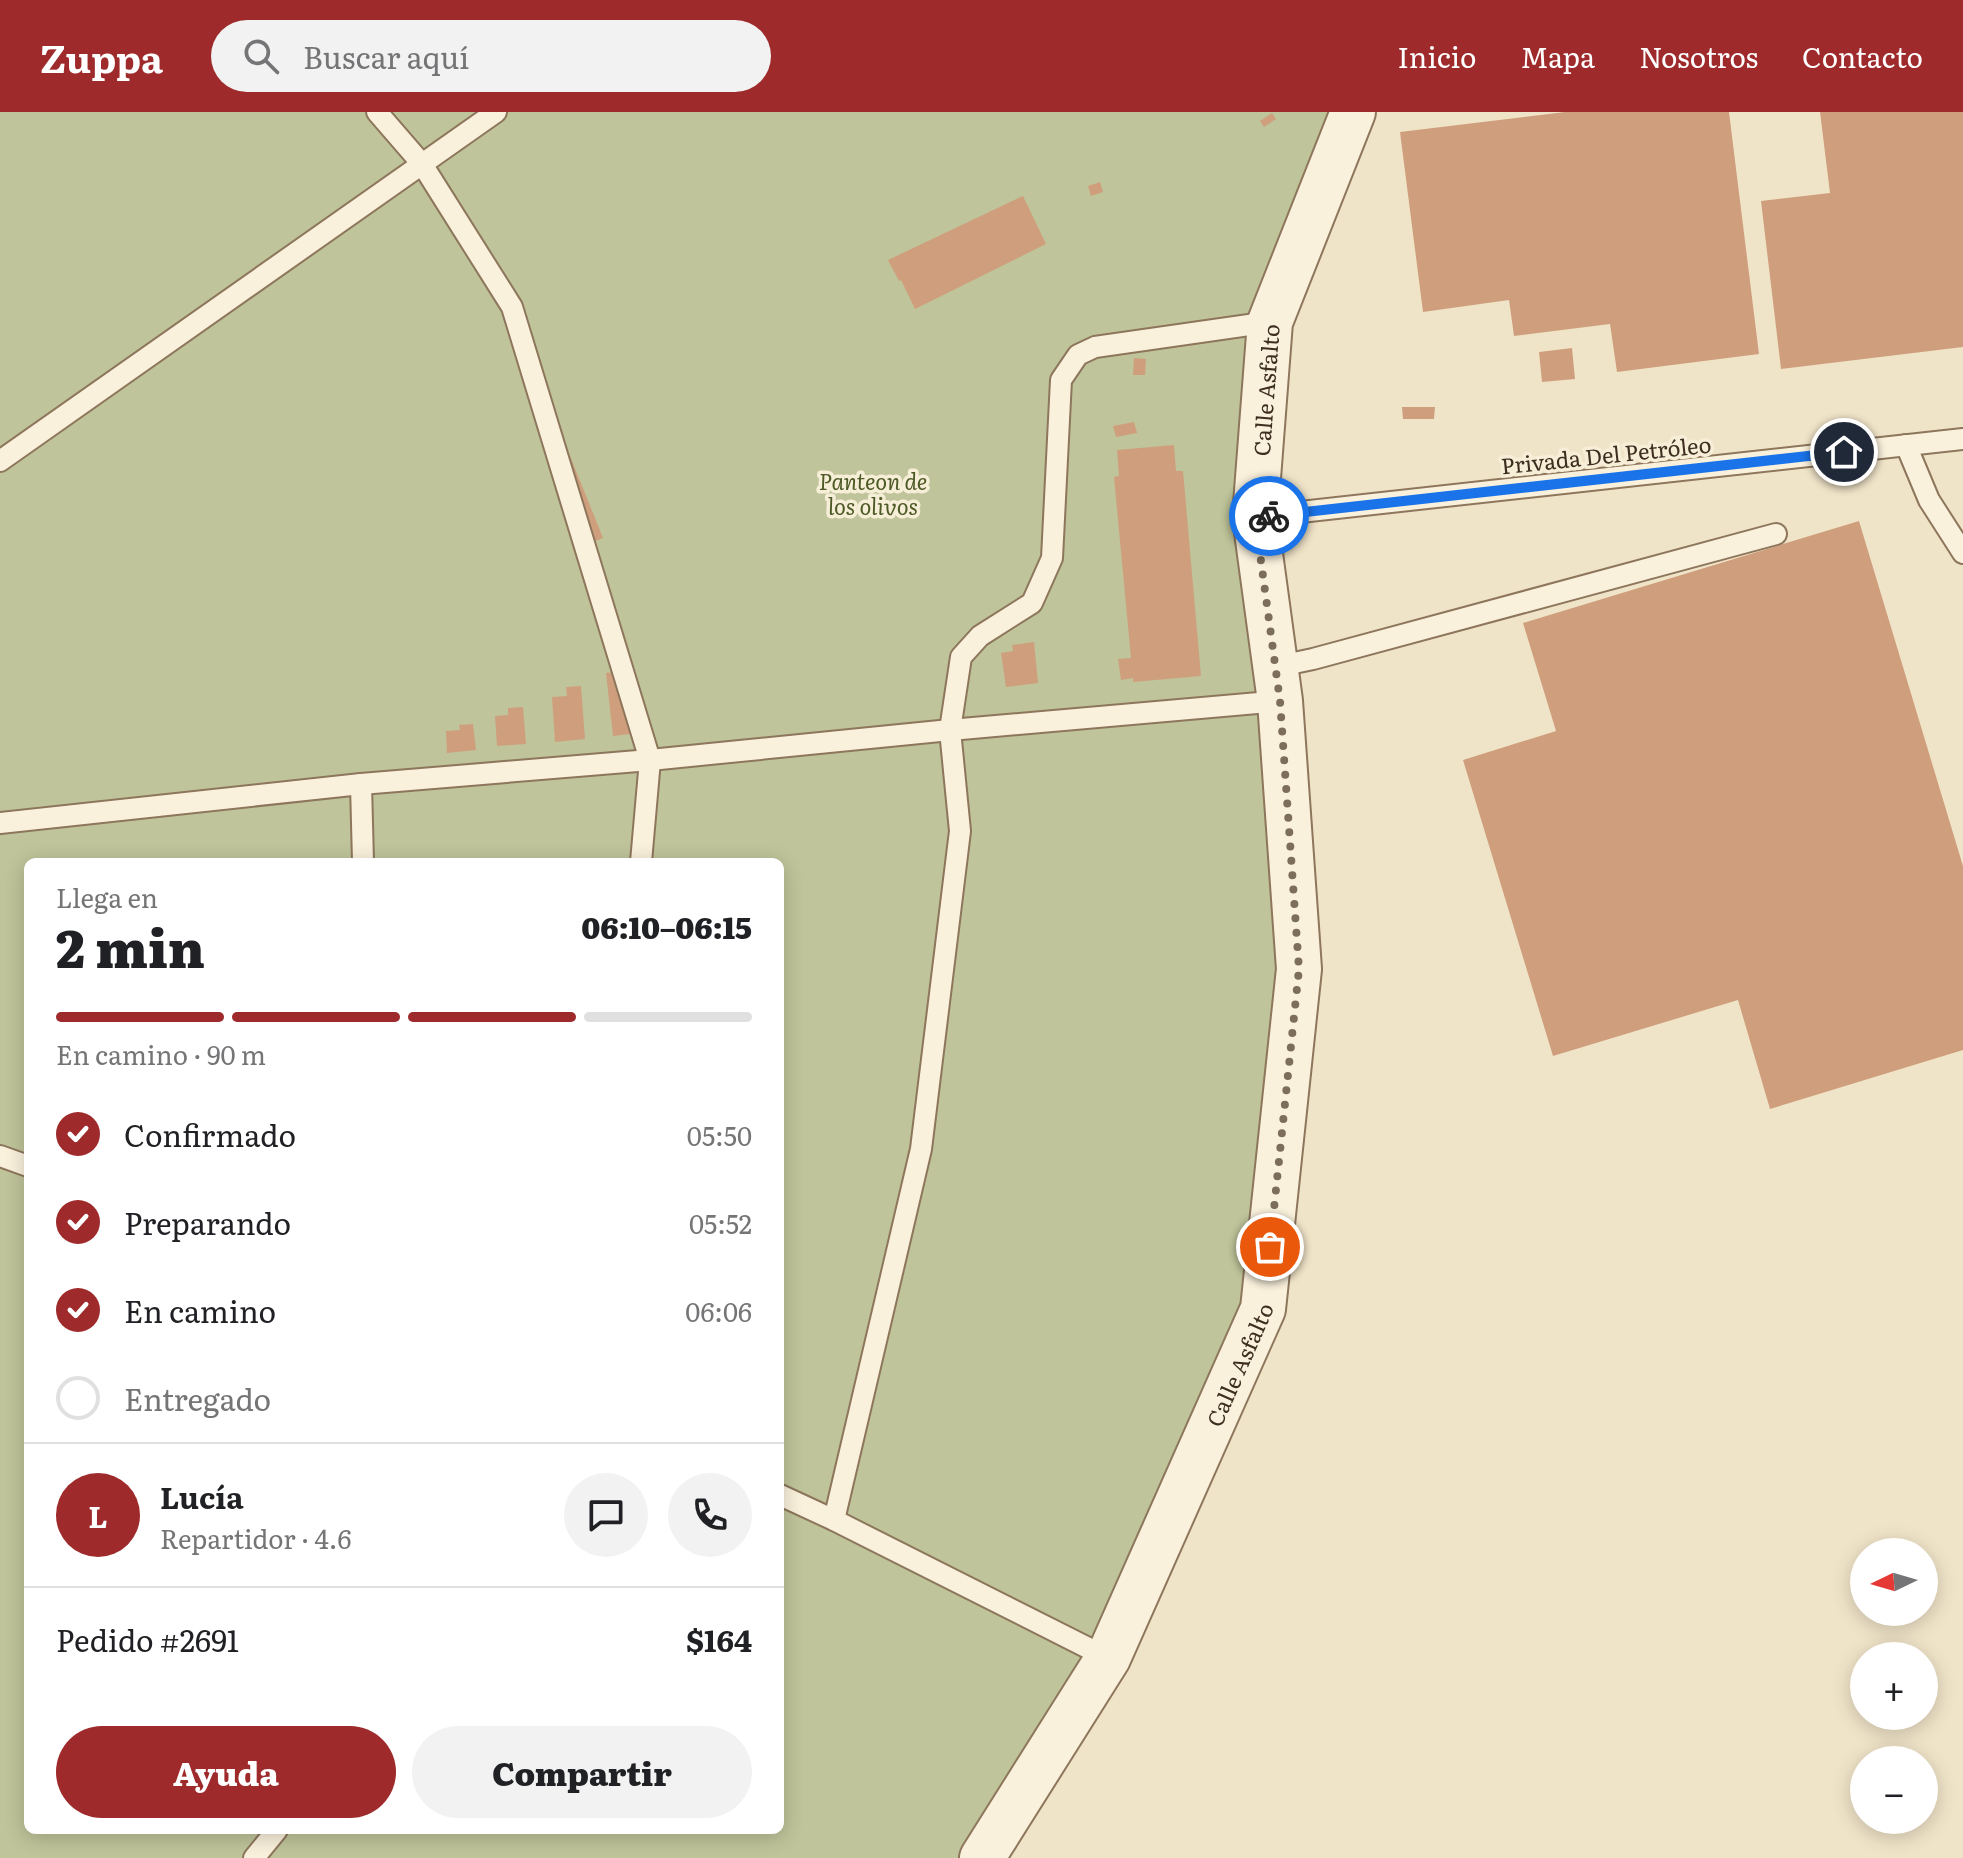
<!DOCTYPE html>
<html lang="es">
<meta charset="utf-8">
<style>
:root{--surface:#fff;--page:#f2f2f2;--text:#202124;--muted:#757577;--line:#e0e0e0;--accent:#9e2a2b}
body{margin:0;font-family:Literata,serif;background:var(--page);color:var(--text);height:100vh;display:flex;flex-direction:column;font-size:30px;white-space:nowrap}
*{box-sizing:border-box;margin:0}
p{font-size:26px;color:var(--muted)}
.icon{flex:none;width:44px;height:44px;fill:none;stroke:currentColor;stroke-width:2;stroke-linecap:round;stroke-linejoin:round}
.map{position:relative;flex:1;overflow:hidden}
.drawer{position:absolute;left:24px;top:746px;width:760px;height:976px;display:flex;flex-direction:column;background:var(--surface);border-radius:12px;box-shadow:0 4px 20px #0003}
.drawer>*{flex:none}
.needle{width:52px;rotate:265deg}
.controls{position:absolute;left:1850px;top:1426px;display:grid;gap:16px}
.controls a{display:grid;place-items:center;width:88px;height:88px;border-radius:50%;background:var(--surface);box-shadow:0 4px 20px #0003;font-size:40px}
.pin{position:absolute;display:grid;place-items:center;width:68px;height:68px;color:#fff;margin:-34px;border:4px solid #fff;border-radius:50%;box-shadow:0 2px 8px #0007}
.courier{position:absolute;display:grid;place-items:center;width:80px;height:80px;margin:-40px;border:6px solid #1a73e8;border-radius:50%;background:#fff;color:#222;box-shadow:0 2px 10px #0007}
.overview em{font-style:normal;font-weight:800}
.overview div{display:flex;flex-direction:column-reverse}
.overview{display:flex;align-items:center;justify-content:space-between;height:136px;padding:0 32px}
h1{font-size:52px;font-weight:800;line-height:60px}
.bar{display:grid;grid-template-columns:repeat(4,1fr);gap:12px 8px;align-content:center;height:96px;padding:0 32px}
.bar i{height:10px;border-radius:6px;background:var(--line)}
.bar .current{background:var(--accent)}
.bar p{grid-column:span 4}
.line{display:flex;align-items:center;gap:20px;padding:0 32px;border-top:2px solid var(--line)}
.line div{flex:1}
.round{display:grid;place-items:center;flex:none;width:84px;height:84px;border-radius:42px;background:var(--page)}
ol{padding:0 32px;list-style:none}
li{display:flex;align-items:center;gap:24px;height:88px}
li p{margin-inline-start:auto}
li .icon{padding:8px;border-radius:50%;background:var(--accent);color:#fff;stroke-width:4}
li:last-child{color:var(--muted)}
li i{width:44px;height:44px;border:4px solid var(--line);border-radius:50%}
.primary-button{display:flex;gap:16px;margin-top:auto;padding:16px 32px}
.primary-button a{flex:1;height:92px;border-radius:48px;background:var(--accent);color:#fff;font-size:32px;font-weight:800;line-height:92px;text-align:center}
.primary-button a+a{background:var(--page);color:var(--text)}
header{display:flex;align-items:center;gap:48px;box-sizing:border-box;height:112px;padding:0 40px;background:var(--accent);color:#fff}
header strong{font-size:38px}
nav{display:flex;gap:44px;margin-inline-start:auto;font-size:28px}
.search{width:560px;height:72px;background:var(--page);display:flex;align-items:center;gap:20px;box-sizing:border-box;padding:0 28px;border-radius:44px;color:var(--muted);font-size:30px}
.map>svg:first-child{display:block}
.cemetery{fill:#bfc49a;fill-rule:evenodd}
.building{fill:#cf9f7d}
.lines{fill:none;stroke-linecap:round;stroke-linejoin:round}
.service-casing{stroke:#8d765c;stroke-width:24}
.tertiary-casing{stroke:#8d765c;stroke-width:48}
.service{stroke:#faf1dc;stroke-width:20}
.tertiary{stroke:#faf1dc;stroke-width:44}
.done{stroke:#7c6e5b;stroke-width:8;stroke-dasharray:0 14.4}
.route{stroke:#1a73e8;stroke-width:10}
.labels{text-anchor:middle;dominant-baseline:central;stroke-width:7;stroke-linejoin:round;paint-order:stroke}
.street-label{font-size:22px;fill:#3d2e20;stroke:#f7eed8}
.park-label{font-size:22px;font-style:italic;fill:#4d5a26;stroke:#f7eed8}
</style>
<header>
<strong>Zuppa</strong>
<div class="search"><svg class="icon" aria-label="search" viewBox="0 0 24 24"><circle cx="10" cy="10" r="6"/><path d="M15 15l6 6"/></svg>Buscar aquí</div>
<nav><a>Inicio</a><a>Mapa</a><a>Nosotros</a><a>Contacto</a></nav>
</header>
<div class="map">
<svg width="1963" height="1746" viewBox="0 0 1963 1746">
<rect width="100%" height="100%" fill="#f0e4c8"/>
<path class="cemetery" d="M0,0H1353L1270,210L1255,405L1299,857L1263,1197L982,1746H0ZM28,750H780V1718H28Z"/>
<g class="building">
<polygon points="1565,0 1729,0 1759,242 1617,260 1610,212 1514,224 1509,188 1423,200 1400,20"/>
<polygon points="1820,0 1963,0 1963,235 1781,257 1761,89 1830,81"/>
<polygon points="1272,1 1276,7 1264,15 1260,9"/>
<polygon points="1100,70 1103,80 1091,84 1088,74"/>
<polygon points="1023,84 1046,132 915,197 901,168 899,169 888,148"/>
<polygon points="1572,236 1575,267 1542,270 1539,240"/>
<polygon points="1134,246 1146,247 1145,263 1133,263"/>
<polygon points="1402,295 1435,295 1434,307 1403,307"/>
<polygon points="1134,310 1137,321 1116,325 1113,314"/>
<polygon points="1174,333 1176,359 1183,359 1201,564 1133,570 1133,566 1121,568 1118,547 1131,546 1114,365 1119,364 1117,338"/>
<polygon points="570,344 603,426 588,432 558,349"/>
<polygon points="1859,409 1963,754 1963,938 1770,997 1738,888 1553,944 1463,648 1556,619 1523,511"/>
<polygon points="1034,530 1038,571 1006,575 1001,541 1013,539 1012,533"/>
<polygon points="633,552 639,621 613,624 606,561 619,559 619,554"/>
<polygon points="581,574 585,627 555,630 552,585 567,584 566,575"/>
<polygon points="523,595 526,632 497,634 495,604 508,603 508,596"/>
<polygon points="473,612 476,638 447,641 446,619 460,618 459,613"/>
</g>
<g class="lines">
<g class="service-casing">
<g id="service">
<polyline points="377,0 422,52 512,195 650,648 641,750"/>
<polyline points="1906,333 1929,388 1963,441"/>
<polyline points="0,349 496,0"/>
<polyline points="1255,405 1963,327"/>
<polyline points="1275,555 1313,547 1776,422"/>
<polyline points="361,672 363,750"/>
<polyline points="0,711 361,672 650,648 950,618 1280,589"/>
<polyline points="0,1044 28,1054"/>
<polyline points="780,1383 834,1408 1108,1546"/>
<polyline points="834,1408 921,1037 960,719 950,618 961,545 980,524 1032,491 1052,446 1061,268 1078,243 1095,235 1270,210"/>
<polyline points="254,1746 277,1718"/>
</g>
</g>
<g class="tertiary-casing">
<g id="tertiary">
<path id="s1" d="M982,1746L1108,1546L1263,1197L1299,857L1280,589L1255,405L1270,210L1353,0"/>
</g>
</g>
<use href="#service" class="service"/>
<use href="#tertiary" class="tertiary"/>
</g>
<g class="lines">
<polyline class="done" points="1269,404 1255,405 1280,589 1299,857 1270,1135"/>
<polyline class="route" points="1269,404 1844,340"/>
</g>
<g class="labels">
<g class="street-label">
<text stroke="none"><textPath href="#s1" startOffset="1542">Calle Asfalto</textPath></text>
<text transform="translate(1606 342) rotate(-6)">Privada Del Petróleo</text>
<text stroke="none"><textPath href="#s1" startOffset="558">Calle Asfalto</textPath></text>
</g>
<g class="park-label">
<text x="873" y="368">Panteon de<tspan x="873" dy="25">los olivos</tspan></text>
</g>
</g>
</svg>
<div class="controls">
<a><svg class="needle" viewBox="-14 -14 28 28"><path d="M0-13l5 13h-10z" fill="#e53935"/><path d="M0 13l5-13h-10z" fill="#757577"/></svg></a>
<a>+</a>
<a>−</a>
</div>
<div class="pin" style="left:1270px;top:1135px;background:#ea580c"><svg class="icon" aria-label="bag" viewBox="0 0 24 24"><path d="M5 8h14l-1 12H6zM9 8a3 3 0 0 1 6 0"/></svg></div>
<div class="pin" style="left:1844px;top:340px;background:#1f2937"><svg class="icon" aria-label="home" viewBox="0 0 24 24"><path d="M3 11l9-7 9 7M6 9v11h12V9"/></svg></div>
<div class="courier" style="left:1269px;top:404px"><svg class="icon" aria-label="bike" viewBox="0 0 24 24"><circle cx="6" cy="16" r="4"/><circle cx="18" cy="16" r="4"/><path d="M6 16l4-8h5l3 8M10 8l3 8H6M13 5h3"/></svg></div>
<section class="drawer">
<div class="overview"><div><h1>2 min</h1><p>Llega en</p></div><em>06:10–06:15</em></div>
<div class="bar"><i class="current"></i><i class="current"></i><i class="current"></i><i></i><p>En camino · 90 m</p></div>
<ol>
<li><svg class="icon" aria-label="check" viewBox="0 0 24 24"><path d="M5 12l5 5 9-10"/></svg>Confirmado<p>05:50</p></li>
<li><svg class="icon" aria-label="check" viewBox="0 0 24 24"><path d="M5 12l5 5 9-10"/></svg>Preparando<p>05:52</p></li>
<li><svg class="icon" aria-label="check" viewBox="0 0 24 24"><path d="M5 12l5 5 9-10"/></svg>En camino<p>06:06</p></li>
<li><i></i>Entregado</li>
</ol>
<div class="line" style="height:144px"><b class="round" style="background:var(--accent);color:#fff">L</b><div><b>Lucía</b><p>Repartidor · 4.6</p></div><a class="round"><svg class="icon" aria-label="chat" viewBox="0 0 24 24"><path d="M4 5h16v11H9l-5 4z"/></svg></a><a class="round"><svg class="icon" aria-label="phone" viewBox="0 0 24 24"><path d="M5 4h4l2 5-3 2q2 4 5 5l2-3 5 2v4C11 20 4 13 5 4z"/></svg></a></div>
<div class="line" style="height:104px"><div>Pedido #2691</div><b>$164</b></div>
<div class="primary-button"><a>Ayuda</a><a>Compartir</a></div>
</section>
</div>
